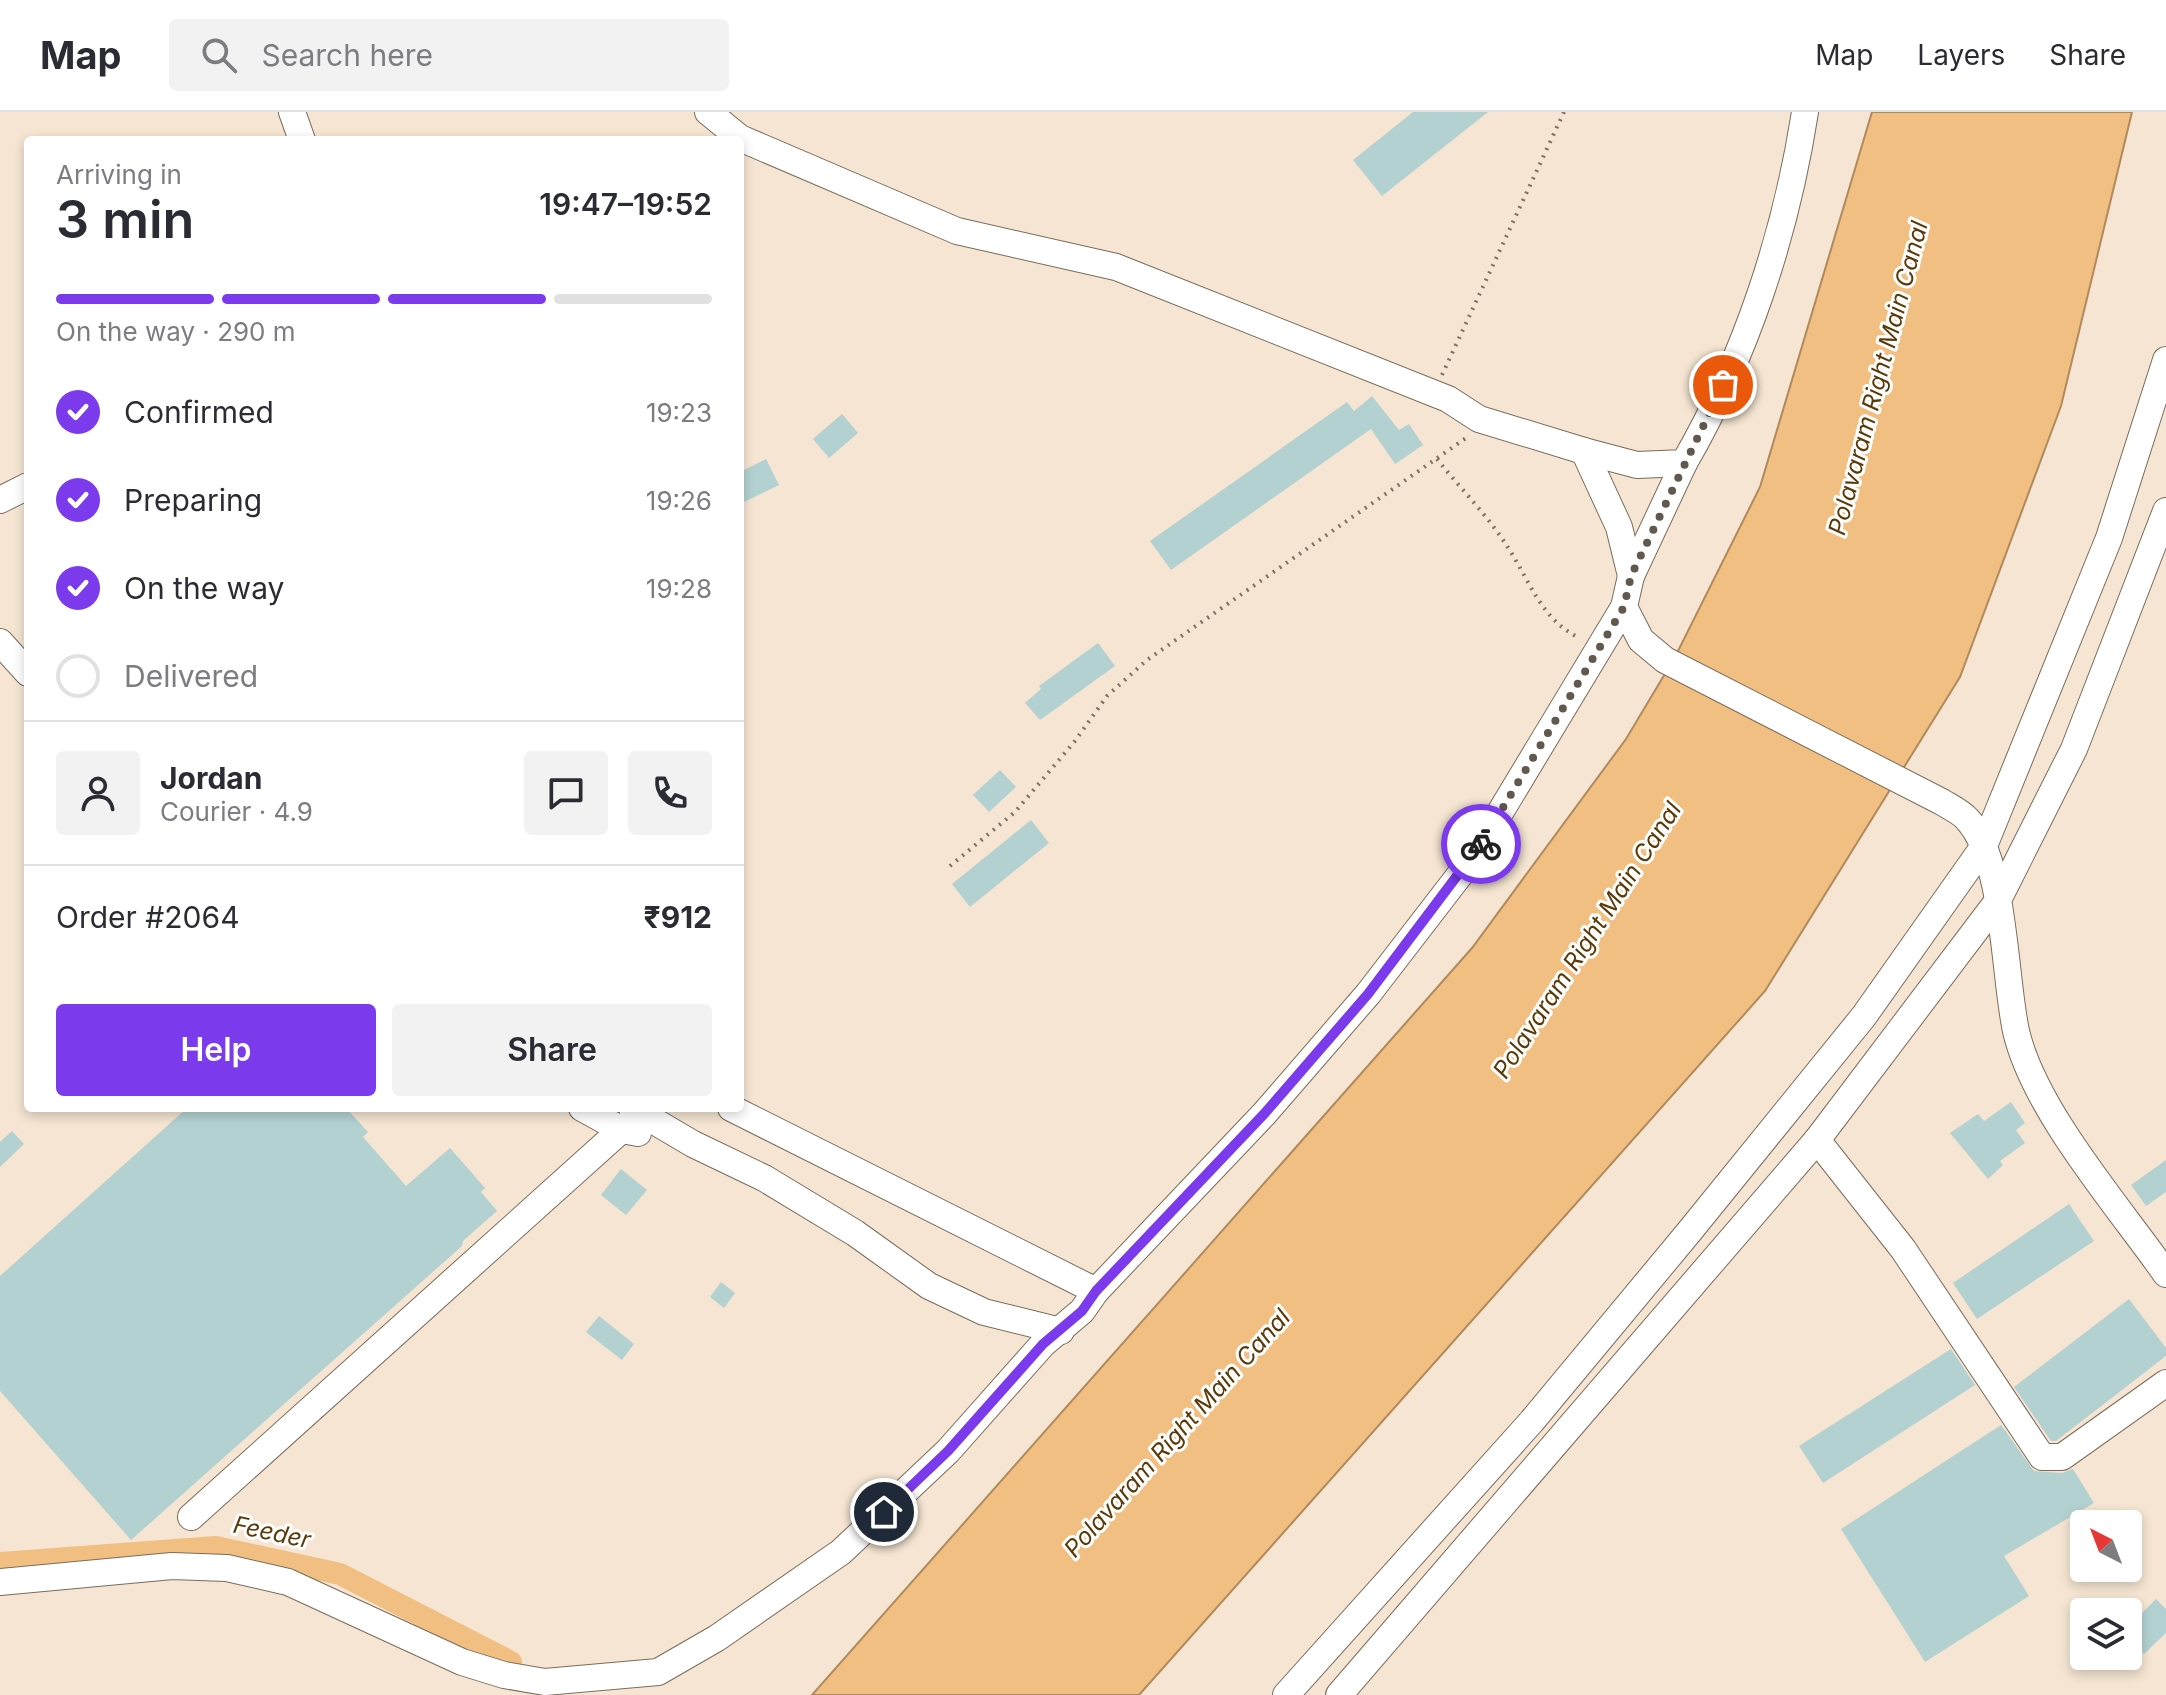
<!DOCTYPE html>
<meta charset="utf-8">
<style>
:root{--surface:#fff;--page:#f2f2f3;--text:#2b2b33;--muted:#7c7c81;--line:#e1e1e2;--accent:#7c3aed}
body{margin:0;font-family:Inter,sans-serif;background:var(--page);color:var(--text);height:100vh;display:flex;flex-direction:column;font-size:30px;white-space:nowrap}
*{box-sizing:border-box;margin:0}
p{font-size:26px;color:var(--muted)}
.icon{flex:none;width:44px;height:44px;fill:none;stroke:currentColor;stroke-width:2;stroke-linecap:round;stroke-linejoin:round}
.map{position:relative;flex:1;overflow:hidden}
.side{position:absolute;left:24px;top:24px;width:720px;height:976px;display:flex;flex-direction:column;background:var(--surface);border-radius:8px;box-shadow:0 4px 12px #0003}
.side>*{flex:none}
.needle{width:52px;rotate:318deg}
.tools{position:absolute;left:2070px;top:1398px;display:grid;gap:16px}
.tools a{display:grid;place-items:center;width:72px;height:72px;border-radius:8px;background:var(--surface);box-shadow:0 4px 12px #0003;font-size:40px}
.pin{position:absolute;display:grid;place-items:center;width:68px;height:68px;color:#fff;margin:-34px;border:4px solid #fff;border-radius:50%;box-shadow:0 2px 8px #0007}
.courier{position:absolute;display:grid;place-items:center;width:80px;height:80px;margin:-40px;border:6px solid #7c3aed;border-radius:50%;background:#fff;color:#222;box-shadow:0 2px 10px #0007}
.headline em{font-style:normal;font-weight:600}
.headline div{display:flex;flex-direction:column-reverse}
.headline{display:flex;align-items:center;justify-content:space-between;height:136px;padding:0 32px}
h1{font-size:52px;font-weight:600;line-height:60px}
.bar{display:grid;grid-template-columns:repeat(4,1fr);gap:12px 8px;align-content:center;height:96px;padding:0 32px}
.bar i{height:10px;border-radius:6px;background:var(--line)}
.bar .active{background:var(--accent)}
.bar p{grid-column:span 4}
.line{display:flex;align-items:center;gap:20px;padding:0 32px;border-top:2px solid var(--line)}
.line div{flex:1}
.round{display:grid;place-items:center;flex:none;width:84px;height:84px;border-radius:8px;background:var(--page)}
ol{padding:0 32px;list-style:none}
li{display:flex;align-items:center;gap:24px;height:88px}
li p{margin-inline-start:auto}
li .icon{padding:8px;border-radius:50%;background:var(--accent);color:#fff;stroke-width:4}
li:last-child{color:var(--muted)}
li i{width:44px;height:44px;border:4px solid var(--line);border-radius:50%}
.button{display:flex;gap:16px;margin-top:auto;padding:16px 32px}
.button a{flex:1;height:92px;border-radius:8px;background:var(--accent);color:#fff;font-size:32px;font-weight:600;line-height:92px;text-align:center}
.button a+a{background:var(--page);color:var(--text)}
header{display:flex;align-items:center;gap:48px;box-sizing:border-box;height:112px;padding:0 40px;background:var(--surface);border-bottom:2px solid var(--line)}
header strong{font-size:38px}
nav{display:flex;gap:44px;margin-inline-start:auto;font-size:28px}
.search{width:560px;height:72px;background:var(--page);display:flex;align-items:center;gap:20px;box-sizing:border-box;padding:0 28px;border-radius:8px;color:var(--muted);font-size:30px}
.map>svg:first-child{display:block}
.water{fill:#f2bf82;stroke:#af8a5d;stroke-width:2}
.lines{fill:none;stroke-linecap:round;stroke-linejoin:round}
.canal{stroke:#f2bf82;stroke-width:22}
.building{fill:#b4d1d1}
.minor-casing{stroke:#7a6c5b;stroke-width:28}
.path{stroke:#7d7367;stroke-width:4;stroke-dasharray:2 6;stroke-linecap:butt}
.minor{stroke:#fff;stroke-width:26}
.done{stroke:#61594e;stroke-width:8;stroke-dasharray:0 14.4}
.route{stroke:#7c3aed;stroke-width:10}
.labels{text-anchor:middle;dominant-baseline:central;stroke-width:6;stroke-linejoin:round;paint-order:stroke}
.water-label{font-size:24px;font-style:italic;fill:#5b3a08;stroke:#fff}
</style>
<header>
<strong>Map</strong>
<div class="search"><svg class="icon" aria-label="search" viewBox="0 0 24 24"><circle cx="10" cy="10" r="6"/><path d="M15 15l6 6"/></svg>Search here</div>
<nav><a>Map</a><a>Layers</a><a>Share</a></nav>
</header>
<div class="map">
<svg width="2166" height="1583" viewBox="0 0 2166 1583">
<rect width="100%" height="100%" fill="#f5e5d2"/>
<polygon class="water" points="1872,0 2132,0 2061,294 1960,565 1765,879 1139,1583 812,1583 1472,836 1626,627 1675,545 1760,375"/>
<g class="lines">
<polyline class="canal" points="0,1451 216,1435 340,1462 511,1550"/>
</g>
<g class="building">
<polygon points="1413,0 1488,0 1382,84 1353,48"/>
<polygon points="1372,284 1399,318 1409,312 1423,333 1395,352 1371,317 1171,458 1150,429 1347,290 1354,299"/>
<polygon points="842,302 858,321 829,346 813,327"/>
<polygon points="766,347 779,373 740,392 740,360"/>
<polygon points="1098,531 1115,554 1040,608 1025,591 1041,577 1039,574"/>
<polygon points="1000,658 1016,675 989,700 973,683"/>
<polygon points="1031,708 1049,731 970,795 952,772"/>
<polygon points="2011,990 2025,1011 2016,1018 2025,1031 2000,1049 2003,1053 1988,1067 1950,1021 1978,1002 1984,1009"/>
<polygon points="187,996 346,996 368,1020 363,1025 406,1074 450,1036 485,1076 481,1080 497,1099 463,1129 462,1134 131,1428 0,1279 0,1164"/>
<polygon points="12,1019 24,1032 0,1055 0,1030"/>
<polygon points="2166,1048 2166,1080 2146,1094 2131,1073"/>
<polygon points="621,1057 647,1078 626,1103 601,1083"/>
<polygon points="2069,1092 2094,1129 1977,1207 1953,1171"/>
<polygon points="721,1170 735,1181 724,1196 710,1185"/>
<polygon points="2129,1187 2166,1236 2166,1244 2056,1329 2051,1329 2014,1275"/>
<polygon points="599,1204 634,1232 622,1248 586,1220"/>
<polygon points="1951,1237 1975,1273 1823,1371 1799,1334"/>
<polygon points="2001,1313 2034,1359 2062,1361 2073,1357 2094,1391 2004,1444 2029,1484 1925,1550 1841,1417"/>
<polygon points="2156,1487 2166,1497 2166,1521 2144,1542 2128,1524 2128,1496 2137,1506"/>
</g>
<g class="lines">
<g class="minor-casing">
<g id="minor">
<polyline points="292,0 302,28"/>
<path d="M708,0L740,26L957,119L1116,155L1448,287L1479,307L1584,339L1637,353L1684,351C1746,244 1786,122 1805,0"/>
<polyline points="0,388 28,374"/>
<polyline points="1631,464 1684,351"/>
<path d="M1624,495L1641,528L1665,548L1942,690C1950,695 1961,700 1967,707C2005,747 2004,864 2016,919C2034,998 2119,1095 2166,1162"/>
<polyline points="0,530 28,561"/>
<polyline points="582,996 622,1018 638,1021"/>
<polyline points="632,996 693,1032 764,1066 855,1121 929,1174 984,1200 1061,1219"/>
<polyline points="731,996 1096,1179"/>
<polyline points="1817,1028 1903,1137 2042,1345 2062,1345 2166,1271"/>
<polyline points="191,1405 640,1001"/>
<polyline points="0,1470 172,1454 227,1456 288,1470 462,1550 504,1563 545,1570 658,1560 717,1526 841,1440 948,1339 1043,1232 1082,1199 1096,1179 1264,1002 1368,882 1472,747 1624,495 1631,464 1619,415 1584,339"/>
<polyline points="1286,1583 1532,1309 1689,1120 1864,904 1984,734 2109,426 2166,248"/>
<polyline points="1339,1583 1817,1028 1997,790 2074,637 2166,399"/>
</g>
</g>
<g class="path">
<polyline points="1442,263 1564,0"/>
<path d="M1437,347C1460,376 1488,404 1507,434C1530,469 1540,506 1579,526"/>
<polyline points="950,754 1015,700 1075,629 1107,584 1147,548 1466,326"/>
</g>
<use href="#minor" class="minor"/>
</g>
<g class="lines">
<polyline class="done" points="1481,732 1624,495 1631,464 1723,273"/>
<polyline class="route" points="884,1400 948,1339 1043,1232 1082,1199 1096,1179 1264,1002 1368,882 1481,732"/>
</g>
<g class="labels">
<g class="water-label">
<text transform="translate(1878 266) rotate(-75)">Polavaram Right Main Canal</text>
<text transform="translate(1587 828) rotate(-57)">Polavaram Right Main Canal</text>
<text transform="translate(1177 1321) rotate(-48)">Polavaram Right Main Canal</text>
<text transform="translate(272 1420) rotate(12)">Feeder</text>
</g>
</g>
</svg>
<div class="tools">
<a><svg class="needle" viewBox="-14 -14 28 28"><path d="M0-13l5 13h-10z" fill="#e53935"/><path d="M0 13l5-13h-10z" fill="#7c7c81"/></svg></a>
<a><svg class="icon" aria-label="layers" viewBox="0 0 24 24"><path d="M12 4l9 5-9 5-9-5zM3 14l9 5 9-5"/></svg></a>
</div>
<div class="pin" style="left:1723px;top:273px;background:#ea580c"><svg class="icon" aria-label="bag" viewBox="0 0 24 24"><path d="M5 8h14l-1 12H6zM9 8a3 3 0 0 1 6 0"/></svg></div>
<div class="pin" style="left:884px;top:1400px;background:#1f2937"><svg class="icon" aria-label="home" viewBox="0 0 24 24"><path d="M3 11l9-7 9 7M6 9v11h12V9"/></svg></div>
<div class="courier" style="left:1481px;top:732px"><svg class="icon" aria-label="bike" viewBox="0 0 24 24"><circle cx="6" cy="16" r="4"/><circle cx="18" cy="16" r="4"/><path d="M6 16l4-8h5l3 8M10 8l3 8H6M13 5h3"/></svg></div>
<section class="side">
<div class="headline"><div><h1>3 min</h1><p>Arriving in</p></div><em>19:47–19:52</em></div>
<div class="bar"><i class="active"></i><i class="active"></i><i class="active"></i><i></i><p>On the way · 290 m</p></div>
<ol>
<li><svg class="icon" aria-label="check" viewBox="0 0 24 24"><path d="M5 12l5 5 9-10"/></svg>Confirmed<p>19:23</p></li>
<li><svg class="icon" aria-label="check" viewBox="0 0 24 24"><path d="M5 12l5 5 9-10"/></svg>Preparing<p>19:26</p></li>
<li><svg class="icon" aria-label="check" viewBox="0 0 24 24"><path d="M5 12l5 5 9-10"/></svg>On the way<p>19:28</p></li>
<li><i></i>Delivered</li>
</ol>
<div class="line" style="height:144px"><a class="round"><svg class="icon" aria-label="person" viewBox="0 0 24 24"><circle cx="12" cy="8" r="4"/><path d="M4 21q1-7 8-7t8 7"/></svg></a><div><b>Jordan</b><p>Courier · 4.9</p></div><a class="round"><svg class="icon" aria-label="chat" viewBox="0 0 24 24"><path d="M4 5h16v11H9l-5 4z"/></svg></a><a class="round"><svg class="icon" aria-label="phone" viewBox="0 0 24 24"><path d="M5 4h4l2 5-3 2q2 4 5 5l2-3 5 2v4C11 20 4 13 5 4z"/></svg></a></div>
<div class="line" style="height:104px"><div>Order #2064</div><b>₹912</b></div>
<div class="button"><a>Help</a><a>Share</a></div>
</section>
</div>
